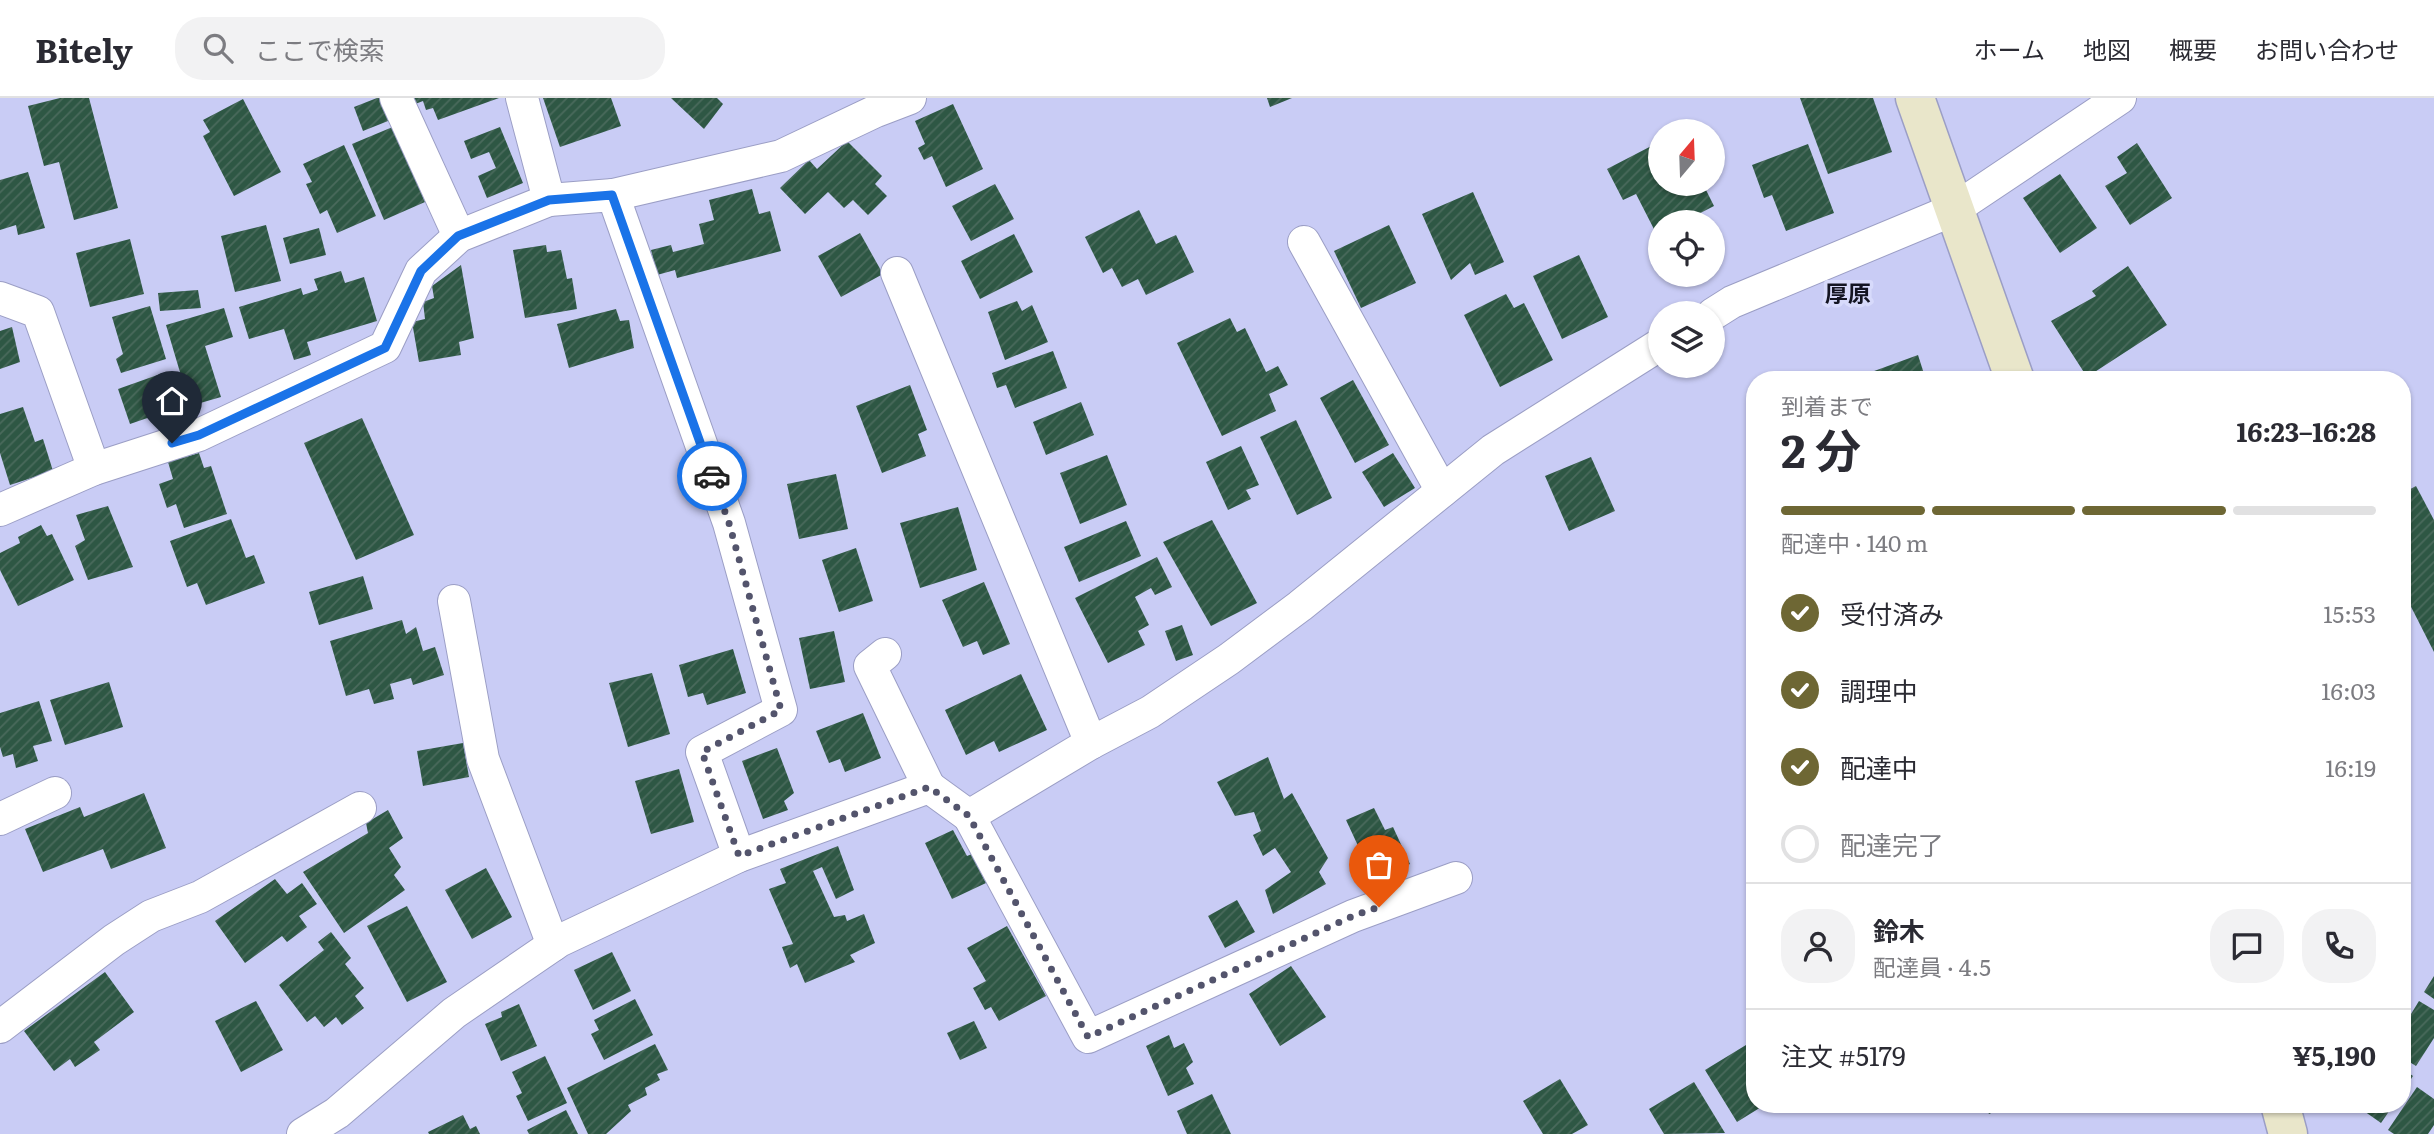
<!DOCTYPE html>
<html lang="ja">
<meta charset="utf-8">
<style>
:root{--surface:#fff;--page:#f2f2f3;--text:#2b2b33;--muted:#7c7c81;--line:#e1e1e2;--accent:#6e6734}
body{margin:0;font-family:Literata,"Noto Sans JP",serif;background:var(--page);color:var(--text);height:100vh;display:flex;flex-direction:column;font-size:26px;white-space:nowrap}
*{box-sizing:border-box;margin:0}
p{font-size:23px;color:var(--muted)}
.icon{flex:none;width:38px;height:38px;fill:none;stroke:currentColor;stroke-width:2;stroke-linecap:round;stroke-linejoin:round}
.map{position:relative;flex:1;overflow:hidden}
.side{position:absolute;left:1746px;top:273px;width:665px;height:742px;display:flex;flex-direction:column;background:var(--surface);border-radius:28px;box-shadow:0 2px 5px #0004}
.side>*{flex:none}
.needle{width:46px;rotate:19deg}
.tools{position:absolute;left:1648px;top:21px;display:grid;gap:14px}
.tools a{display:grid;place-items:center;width:77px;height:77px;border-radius:50%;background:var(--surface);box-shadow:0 2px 5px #0004;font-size:35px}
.pin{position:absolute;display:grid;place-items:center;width:60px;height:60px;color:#fff;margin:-72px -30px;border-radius:50% 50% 50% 0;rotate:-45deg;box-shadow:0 0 7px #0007}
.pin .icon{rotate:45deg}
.courier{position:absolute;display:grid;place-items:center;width:70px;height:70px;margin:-35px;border:5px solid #1a73e8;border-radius:50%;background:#fff;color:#222;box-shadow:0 2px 9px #0007}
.headline em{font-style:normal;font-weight:700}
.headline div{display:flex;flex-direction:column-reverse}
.headline{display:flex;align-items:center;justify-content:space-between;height:119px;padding:0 35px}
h1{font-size:46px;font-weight:700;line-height:52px}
.bar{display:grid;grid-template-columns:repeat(4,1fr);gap:10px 7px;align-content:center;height:84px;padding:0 35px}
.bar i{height:9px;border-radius:5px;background:var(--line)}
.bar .active{background:var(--accent)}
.bar p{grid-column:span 4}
.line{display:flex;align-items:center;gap:18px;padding:0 35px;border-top:2px solid var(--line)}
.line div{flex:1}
.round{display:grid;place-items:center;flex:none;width:74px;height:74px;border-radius:28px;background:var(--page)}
ol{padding:0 35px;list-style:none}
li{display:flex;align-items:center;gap:21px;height:77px}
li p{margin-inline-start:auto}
li .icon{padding:7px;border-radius:50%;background:var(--accent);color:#fff;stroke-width:4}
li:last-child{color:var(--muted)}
li i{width:38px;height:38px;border:4px solid var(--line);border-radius:50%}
header{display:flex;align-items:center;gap:42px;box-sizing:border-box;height:98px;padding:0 35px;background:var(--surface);border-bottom:2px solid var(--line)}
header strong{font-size:33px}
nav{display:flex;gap:38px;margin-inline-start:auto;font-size:24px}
.search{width:490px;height:63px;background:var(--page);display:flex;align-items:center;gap:18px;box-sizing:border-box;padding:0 24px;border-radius:28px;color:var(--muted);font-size:26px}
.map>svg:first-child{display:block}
.building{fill:url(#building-hatch)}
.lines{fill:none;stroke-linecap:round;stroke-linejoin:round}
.street-casing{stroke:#9b9ec5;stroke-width:34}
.secondary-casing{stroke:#9b9ec5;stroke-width:41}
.street{stroke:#fff;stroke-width:32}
.secondary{stroke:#e9e6ca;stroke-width:38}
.done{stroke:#53546c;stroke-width:7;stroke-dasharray:0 12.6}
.route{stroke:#1a73e8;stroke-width:9}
.labels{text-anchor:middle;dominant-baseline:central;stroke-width:7;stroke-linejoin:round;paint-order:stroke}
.quarter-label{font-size:23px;font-weight:bold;fill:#131422;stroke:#d7dafb}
</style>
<header>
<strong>Bitely</strong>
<div class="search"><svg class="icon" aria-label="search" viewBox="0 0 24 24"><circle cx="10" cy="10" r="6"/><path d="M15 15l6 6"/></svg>ここで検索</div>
<nav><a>ホーム</a><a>地図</a><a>概要</a><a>お問い合わせ</a></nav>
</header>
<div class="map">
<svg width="2434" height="1036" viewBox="0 0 2434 1036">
<defs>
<pattern id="building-hatch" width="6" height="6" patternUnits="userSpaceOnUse" patternTransform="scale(1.75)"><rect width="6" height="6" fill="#2e5744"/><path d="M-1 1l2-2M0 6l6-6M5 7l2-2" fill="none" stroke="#4a6a5c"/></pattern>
</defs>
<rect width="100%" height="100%" fill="#c9ccf5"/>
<g class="building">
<polygon points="60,0 89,0 118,110 74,122 59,64 44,68 28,8"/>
<polygon points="377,0 384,0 393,21 363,33 354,9"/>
<polygon points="407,0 499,0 438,22 433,10 426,12 423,3 410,8"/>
<polygon points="543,0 611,0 621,28 560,49"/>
<polygon points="671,0 717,0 723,6 704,31"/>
<polygon points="1267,0 1292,0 1270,9"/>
<polygon points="1800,0 1873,0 1892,54 1828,76"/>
<polygon points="243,1 281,74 234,98 203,38 210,34 203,22"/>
<polygon points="953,6 983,71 946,89 932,58 924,62 918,50 925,46 915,23"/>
<polygon points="395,28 425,104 384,122 352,46"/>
<polygon points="500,29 523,85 487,100 478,78 496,70 489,54 471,61 464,43"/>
<polygon points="847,43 882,78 875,86 887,98 868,117 853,102 844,110 828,94 805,116 780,90 809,62 817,71"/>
<polygon points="1661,43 1661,86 1703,86 1714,108 1683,124 1661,124 1661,135 1657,137 1636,96 1623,102 1607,71"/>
<polygon points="2137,45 2172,100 2130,127 2105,88 2127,75 2117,59"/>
<polygon points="1808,46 1834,115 1786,133 1772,97 1764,100 1752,67"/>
<polygon points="344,47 376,118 337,135 327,112 320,116 306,86 312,84 303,66"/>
<polygon points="28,74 45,130 18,137 16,127 0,132 0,82"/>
<polygon points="2060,76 2097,130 2060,155 2023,100"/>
<polygon points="995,86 1014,121 971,143 952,108"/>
<polygon points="752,91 759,116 770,113 781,153 677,180 675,172 657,177 651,152 671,147 673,154 704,146 699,126 714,122 709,102"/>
<polygon points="1473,94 1504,164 1475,177 1470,165 1451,182 1422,116"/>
<polygon points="1139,112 1156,146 1176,137 1194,174 1146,197 1138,181 1122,189 1112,170 1103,175 1085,139"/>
<polygon points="266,127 281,183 235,194 221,138"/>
<polygon points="1389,127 1416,185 1361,210 1334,153"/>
<polygon points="319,130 326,157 290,166 283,140"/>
<polygon points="860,135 883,176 841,199 818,158"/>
<polygon points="1014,136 1033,174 980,201 961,163"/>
<polygon points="130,141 144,196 90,209 76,155"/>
<polygon points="546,147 547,154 561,152 567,181 572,180 577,211 525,220 513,152"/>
<polygon points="1579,157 1608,219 1562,241 1533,178"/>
<polygon points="461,167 474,240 459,244 461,257 419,264 412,224 425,221 423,204 434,200 432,188"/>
<polygon points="2128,168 2167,227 2087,279 2051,223 2096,198 2092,193"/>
<polygon points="341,173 345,185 364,179 377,223 307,244 311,257 294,262 284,231 249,241 239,209 301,190 303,197 318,192 314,181"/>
<polygon points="198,192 201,210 160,213 158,195"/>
<polygon points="1506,196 1514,210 1524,205 1553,262 1500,289 1464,217"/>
<polygon points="1017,203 1022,213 1032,207 1048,244 1005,262 988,214"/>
<polygon points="150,208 166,261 121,275 116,261 123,256 112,219"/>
<polygon points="224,210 233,239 205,248 221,299 190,308 166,227"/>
<polygon points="616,211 620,223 629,222 634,250 569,270 557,226"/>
<polygon points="1230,220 1237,234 1245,230 1266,274 1278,268 1288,287 1269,296 1276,313 1222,338 1177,245"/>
<polygon points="12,229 20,264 0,271 0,233"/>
<polygon points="1053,253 1067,290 1015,310 1006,287 997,290 992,275"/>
<polygon points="1918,257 1926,282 1869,282 1866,276"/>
<polygon points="166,274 177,304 154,312 156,317 130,326 118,291"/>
<polygon points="1353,282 1389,347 1355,365 1320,300"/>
<polygon points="910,287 927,332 918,336 926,358 882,375 856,308"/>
<polygon points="1081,304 1094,337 1046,357 1033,324"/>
<polygon points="23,309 35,344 43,341 53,373 10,387 0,355 0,316"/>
<polygon points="362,320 414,437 356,462 304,345"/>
<polygon points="1296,322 1332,400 1297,417 1260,339"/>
<polygon points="1241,348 1259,387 1246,392 1251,401 1228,412 1206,364"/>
<polygon points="199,355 204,370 211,368 227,416 184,430 176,406 167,410 159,386 173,381 168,364"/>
<polygon points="1393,355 1415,390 1384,409 1362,374"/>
<polygon points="1107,357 1127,407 1080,426 1060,375"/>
<polygon points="1591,359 1615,413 1569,433 1545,378"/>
<polygon points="836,376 848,431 799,441 787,386"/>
<polygon points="2416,388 2434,422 2434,554 2403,493 2403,395"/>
<polygon points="108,408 133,469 88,482 75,448 85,442 76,417"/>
<polygon points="958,409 977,472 920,490 900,425"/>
<polygon points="231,421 246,460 254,457 265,485 206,507 197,485 187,489 170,443"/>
<polygon points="1212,422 1257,505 1211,528 1163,444"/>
<polygon points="1126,423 1141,458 1079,484 1064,449"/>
<polygon points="41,427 47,438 52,436 74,482 18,508 0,472 0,455 20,445 18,439"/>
<polygon points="856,450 873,503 839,514 822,462"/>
<polygon points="1157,459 1172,489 1155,497 1151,490 1135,499 1149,527 1138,533 1145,547 1108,565 1075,500"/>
<polygon points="363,478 373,511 319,527 309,494"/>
<polygon points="984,484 1010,546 983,557 977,543 963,549 942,502"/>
<polygon points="402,522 406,536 416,529 423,553 435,549 444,577 413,587 411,580 390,586 394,601 374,606 369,591 346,598 330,543"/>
<polygon points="1182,527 1193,557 1176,563 1165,533"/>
<polygon points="834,533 845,584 810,591 799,540"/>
<polygon points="733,551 746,595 707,607 703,595 688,599 679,567"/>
<polygon points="652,575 670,636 628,649 609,585"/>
<polygon points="1021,576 1047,632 999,654 994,643 966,657 945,612"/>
<polygon points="109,584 123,629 65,647 50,602"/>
<polygon points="39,603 52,643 33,648 38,663 16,670 13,656 3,659 0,649 0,615"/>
<polygon points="863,615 881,660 845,674 840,661 829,665 816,633"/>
<polygon points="463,645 469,679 423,688 417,653"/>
<polygon points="777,650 794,695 784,703 788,712 763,721 742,663"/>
<polygon points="1268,659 1284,701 1292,695 1328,760 1319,774 1326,786 1273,816 1265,792 1291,774 1275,750 1263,758 1253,737 1261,733 1254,714 1235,718 1217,684"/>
<polygon points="2403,659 2411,678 2403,682"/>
<polygon points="679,671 694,724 651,736 635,683"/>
<polygon points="144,695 166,750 111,771 103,751 43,774 25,731 80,709 84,719"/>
<polygon points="1374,710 1385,732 1393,729 1410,766 1374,782 1346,722"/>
<polygon points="388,712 403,740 389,750 401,769 394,777 405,792 344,835 303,774 368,735 366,725"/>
<polygon points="953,732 967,758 972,756 986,785 952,801 925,745"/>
<polygon points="838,748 854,792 836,801 822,769 813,773 834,819 845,817 847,823 864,816 875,845 850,857 855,864 805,885 797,866 790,870 782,849 793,846 769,791 786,785 780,771"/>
<polygon points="486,770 512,819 472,841 445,792"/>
<polygon points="275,781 287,796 302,785 317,806 299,818 307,829 287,844 282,838 245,865 215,823"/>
<polygon points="1237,802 1255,834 1225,850 1208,818"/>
<polygon points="407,808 447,884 407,904 367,828"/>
<polygon points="1007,828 1046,898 999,923 991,909 985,912 973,890 986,883 967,850"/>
<polygon points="331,834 351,860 345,866 364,890 355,898 364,910 342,927 336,919 324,929 315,918 307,924 279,887 324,852 318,844"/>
<polygon points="612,854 631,893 593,912 574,872"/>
<polygon points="1291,868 1326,919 1280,948 1249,896"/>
<polygon points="105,874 134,914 94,944 100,952 75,969 70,961 54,973 24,933"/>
<polygon points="2434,878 2434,901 2424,894"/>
<polygon points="635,901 653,937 604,962 591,936 599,932 594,922"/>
<polygon points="256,903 283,952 241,974 215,923"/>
<polygon points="2419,903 2434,912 2434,940 2416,968 2403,960 2403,929"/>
<polygon points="519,906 537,948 501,963 485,926 502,919 501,914"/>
<polygon points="974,923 987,950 960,962 947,935"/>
<polygon points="1169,937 1174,950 1184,945 1193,964 1186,970 1194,986 1168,998 1146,948"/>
<polygon points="655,946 668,972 657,976 660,982 645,990 647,997 628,1007 631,1013 606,1036 588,1036 567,990"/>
<polygon points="1746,947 1755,961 1755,1006 1766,1006 1737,1024 1705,972"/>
<polygon points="545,958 567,1005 528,1023 516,998 522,995 512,974"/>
<polygon points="2403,971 2413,978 2403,993"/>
<polygon points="1560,981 1588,1027 1572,1036 1543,1036 1523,1003"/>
<polygon points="1694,984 1725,1035 1664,1036 1649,1011"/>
<polygon points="2417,989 2434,1001 2434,1027 2428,1036 2394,1036 2388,1032"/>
<polygon points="1212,996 1231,1036 1187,1036 1177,1013"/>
<polygon points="1984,1006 2011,1006 1989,1016"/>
<polygon points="2354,1006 2394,1006 2381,1025"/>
<polygon points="566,1012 578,1036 529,1036 527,1032"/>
<polygon points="463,1017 470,1031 476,1028 480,1036 429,1036 428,1034"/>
</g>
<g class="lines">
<g class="street-casing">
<g id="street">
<polyline points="396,0 459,138"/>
<polyline points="522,0 549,102"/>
<polyline points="613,97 781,58 876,13 910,0"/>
<polyline points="1304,144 1442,393"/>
<polyline points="897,175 1091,645"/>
<polyline points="0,200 38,214 94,371"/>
<polyline points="1713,216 1732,204 1953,112 2120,0"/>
<polyline points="0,412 94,371 199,337 385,249 421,173 459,138 549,102 613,97 729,425 781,612 702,654 739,758"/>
<polyline points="454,503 483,661 553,847"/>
<polyline points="885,556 870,568 929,689"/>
<polyline points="969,718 1088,939 1353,818 1456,780"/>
<polyline points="0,721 55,695"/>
<polyline points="0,929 114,842 151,818 200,799 360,710"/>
<polyline points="303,1036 337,1015 454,915 559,843 739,758 929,689 969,718 1091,645 1150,614 1229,561 1300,508 1493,352 1661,246"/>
</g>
</g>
<g class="secondary-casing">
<g id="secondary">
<polyline points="1915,0 2015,282"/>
<polyline points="2280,1006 2288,1036"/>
</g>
</g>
<use href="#street" class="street"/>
<use href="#secondary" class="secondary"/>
</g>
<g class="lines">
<polyline class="done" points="712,378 729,425 781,612 702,654 739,758 929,689 969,718 1088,939 1353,818 1379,809"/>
<polyline class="route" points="172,345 199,337 385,250 421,173 458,138 549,102 612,97 712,378"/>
</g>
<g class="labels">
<g class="quarter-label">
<text x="1848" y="194">厚原</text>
</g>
</g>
</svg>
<div class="tools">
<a><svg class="needle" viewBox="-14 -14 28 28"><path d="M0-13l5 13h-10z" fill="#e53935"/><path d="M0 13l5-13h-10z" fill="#7c7c81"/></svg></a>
<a><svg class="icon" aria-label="locate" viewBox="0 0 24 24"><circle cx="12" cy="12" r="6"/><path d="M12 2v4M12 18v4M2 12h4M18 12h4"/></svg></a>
<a><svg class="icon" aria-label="layers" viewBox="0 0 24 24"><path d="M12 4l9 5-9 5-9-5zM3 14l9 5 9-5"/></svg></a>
</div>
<div class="pin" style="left:1379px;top:809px;background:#ea580c"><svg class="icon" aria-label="bag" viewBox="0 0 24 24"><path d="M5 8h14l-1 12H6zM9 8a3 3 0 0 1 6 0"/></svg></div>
<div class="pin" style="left:172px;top:345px;background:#1f2937"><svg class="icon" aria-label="home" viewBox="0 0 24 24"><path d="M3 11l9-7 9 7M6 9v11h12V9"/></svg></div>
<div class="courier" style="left:712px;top:378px"><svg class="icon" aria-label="car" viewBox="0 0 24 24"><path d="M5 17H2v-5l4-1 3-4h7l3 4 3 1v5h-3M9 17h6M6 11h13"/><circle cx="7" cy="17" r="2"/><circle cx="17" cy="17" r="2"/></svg></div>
<section class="side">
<div class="headline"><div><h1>2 分</h1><p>到着まで</p></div><em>16:23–16:28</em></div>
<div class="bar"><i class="active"></i><i class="active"></i><i class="active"></i><i></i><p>配達中 · 140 m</p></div>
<ol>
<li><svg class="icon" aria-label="check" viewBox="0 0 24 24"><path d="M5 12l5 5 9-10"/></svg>受付済み<p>15:53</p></li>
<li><svg class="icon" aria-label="check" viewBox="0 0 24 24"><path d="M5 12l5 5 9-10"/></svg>調理中<p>16:03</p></li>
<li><svg class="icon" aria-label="check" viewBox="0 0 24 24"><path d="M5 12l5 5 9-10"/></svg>配達中<p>16:19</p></li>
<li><i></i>配達完了</li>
</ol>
<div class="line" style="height:126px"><a class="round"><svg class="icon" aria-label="person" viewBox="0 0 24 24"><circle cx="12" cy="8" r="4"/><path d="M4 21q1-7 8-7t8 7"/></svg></a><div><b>鈴木</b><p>配達員 · 4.5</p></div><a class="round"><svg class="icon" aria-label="chat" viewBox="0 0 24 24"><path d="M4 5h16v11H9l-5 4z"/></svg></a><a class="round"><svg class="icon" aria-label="phone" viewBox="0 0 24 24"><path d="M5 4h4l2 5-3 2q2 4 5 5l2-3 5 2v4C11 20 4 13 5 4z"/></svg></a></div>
<div class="line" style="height:91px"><div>注文 #5179</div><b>¥5,190</b></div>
</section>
</div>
